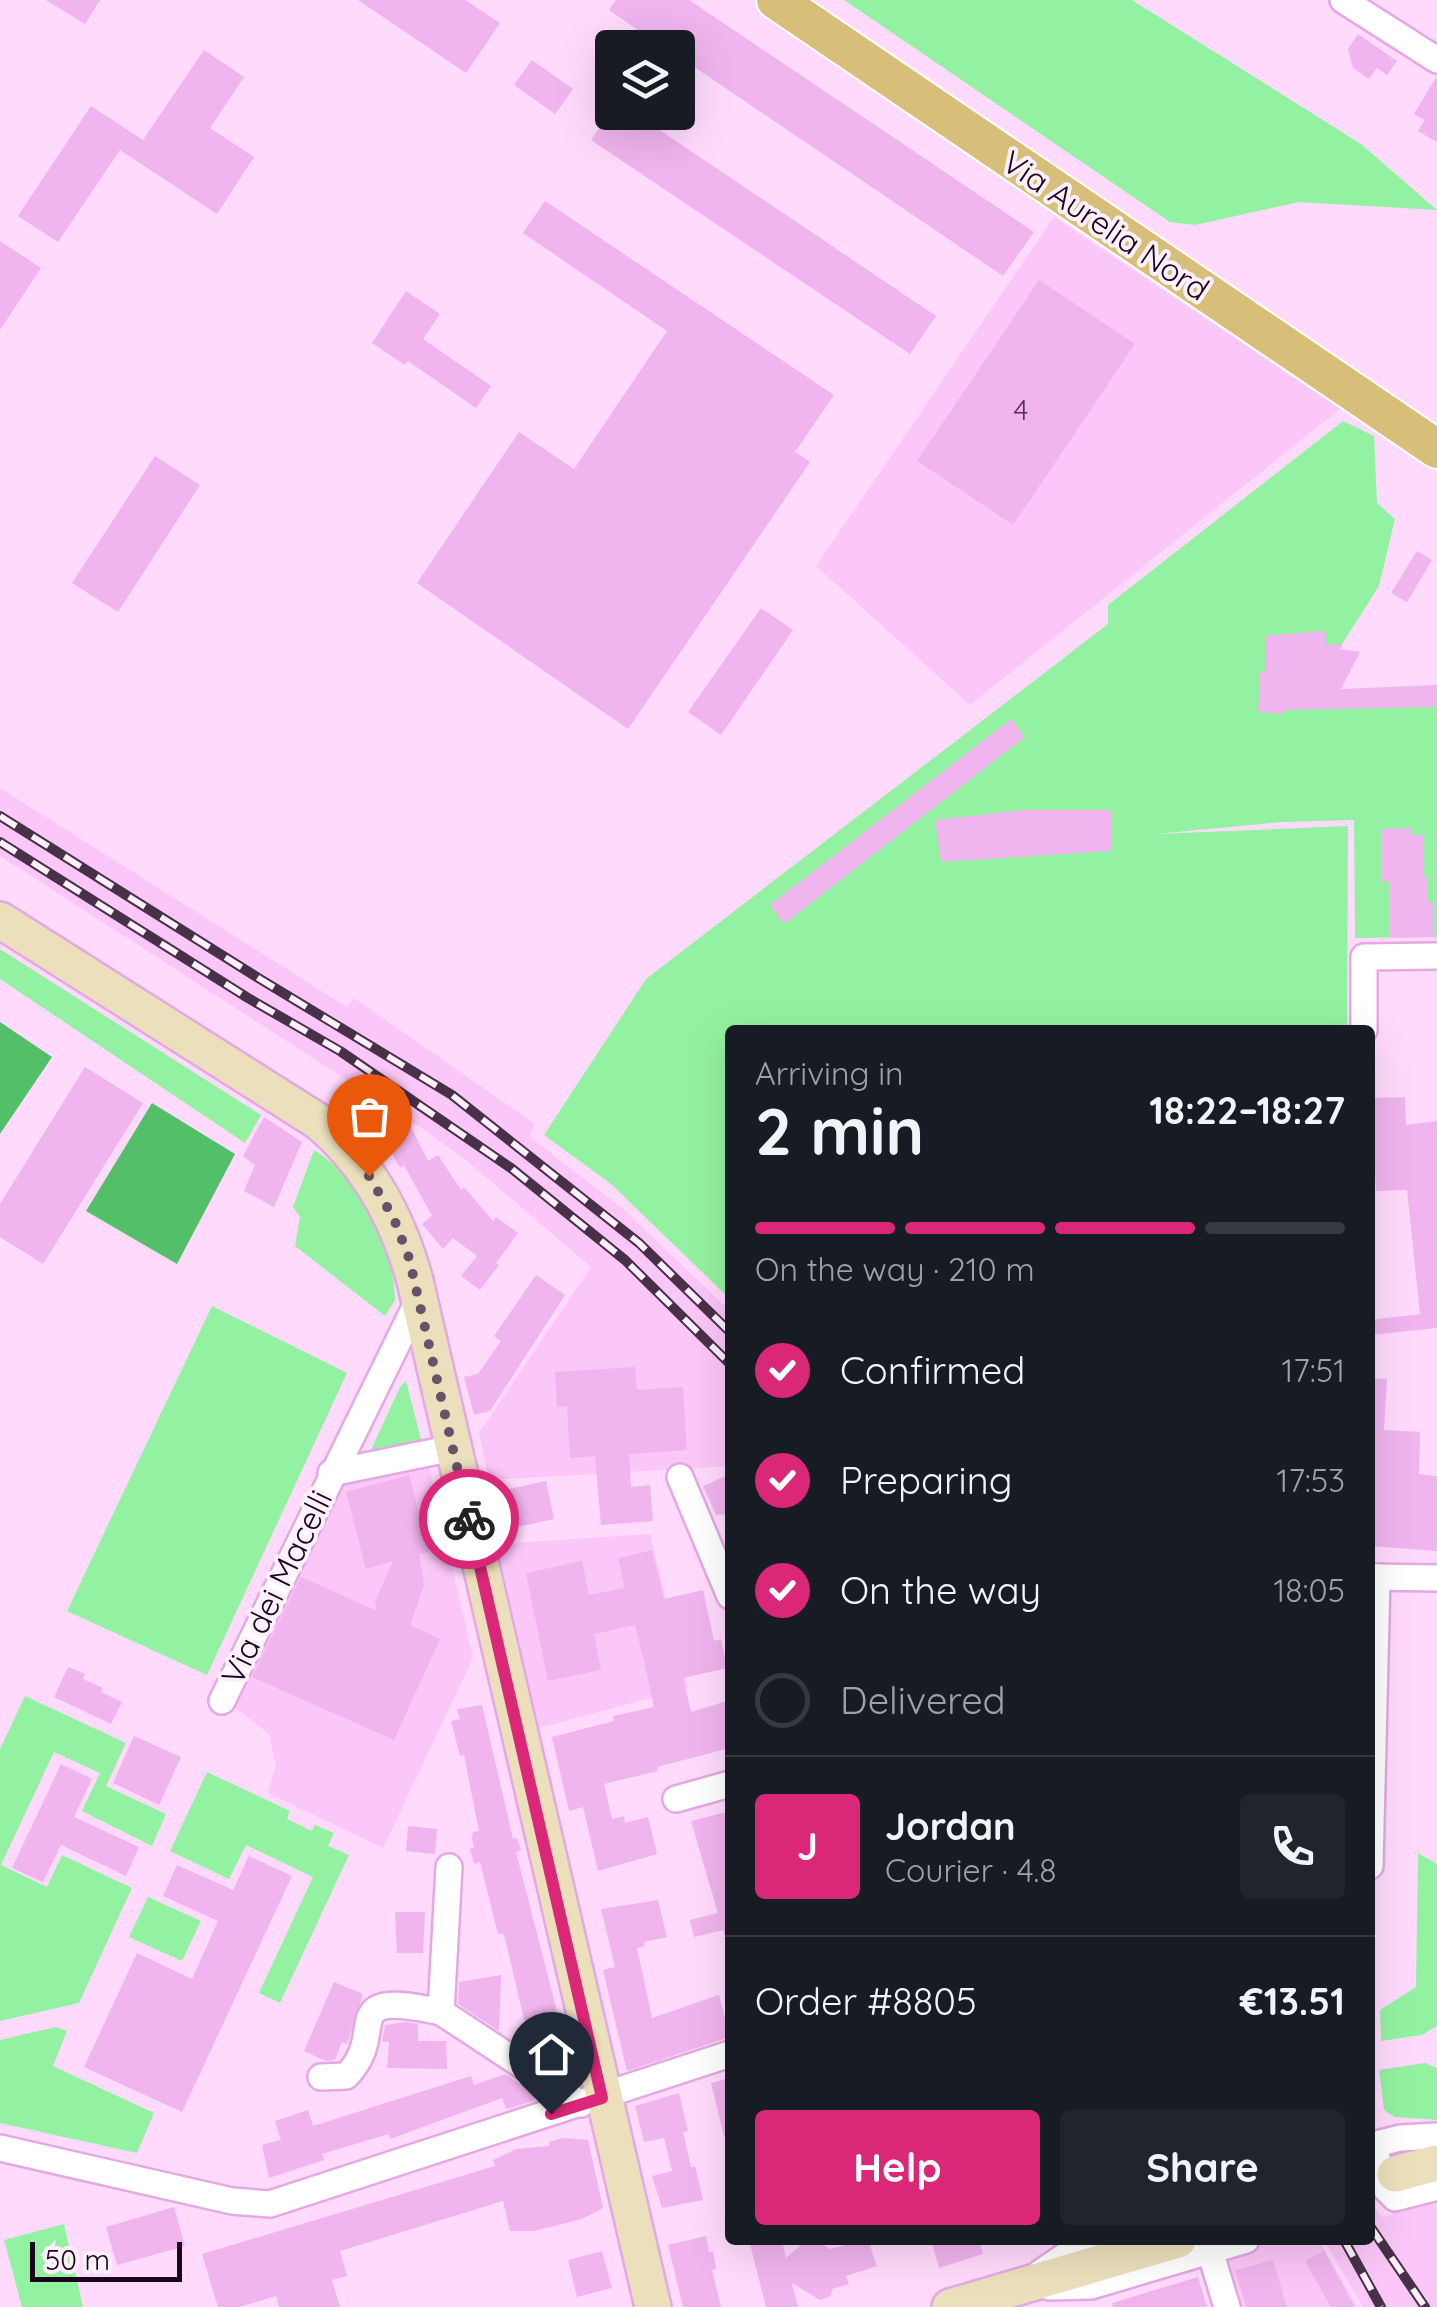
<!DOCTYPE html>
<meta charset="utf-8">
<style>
:root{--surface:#171b24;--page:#20242c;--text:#f1f3f6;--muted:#9ea1a6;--line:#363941;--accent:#db2777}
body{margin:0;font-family:Quicksand,sans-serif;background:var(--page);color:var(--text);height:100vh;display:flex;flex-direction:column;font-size:38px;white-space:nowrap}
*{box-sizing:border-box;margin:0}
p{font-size:32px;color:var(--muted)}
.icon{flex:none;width:55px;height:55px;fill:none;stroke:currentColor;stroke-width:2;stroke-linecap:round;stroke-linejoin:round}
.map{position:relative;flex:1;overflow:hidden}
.side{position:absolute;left:725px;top:1025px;width:650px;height:1220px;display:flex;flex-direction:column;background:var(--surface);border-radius:10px;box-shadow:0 10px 40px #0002}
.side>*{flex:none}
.tools{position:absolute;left:595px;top:30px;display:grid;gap:20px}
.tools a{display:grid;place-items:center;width:100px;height:100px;border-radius:10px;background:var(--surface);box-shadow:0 10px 40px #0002;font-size:50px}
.scale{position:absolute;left:30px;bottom:25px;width:152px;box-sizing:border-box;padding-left:10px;border:5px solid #1a061a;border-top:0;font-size:28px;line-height:35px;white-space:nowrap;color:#1a061a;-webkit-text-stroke:8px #fdf0fc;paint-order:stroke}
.pin{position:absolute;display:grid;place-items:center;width:85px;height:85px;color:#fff;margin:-102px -42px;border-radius:50% 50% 50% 0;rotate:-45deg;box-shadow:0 0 10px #0007}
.pin .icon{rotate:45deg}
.courier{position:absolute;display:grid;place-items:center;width:100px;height:100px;margin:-50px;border:8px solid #db2777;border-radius:50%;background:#fff;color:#222;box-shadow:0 2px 12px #0007}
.headline em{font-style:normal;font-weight:700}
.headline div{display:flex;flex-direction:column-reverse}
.headline{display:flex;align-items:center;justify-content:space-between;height:170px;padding:0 30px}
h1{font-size:65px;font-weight:700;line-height:75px}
.bar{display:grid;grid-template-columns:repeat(4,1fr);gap:15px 10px;align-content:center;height:120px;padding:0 30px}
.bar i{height:12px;border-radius:8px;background:var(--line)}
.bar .current{background:var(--accent)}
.bar p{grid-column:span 4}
.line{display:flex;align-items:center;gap:25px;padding:0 30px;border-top:2px solid var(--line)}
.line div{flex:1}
.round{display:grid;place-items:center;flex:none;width:105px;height:105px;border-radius:10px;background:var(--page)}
ol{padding:0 30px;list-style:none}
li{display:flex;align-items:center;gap:30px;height:110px}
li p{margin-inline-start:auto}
li .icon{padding:10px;border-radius:50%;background:var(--accent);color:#fff;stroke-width:4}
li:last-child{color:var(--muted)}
li i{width:55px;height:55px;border:5px solid var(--line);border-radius:50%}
.action{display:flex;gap:20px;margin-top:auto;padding:20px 30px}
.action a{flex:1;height:115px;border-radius:10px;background:var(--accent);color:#fff;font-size:40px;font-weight:700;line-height:115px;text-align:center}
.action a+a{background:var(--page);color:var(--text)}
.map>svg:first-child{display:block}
.built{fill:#fbc6f8}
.green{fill:#93f2a1}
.forest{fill:#53bf69}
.building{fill:#f0b4ee}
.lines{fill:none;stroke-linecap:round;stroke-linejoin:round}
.street-casing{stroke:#e4a9e2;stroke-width:30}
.secondary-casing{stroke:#e4a9e2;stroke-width:40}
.primary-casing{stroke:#fff;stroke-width:42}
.street{stroke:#fff;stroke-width:25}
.secondary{stroke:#ebdfbc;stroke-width:35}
.primary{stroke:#d7bf79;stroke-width:38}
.rail-casing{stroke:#483148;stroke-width:10}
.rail{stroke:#fdf0fc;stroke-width:6;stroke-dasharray:19;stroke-linecap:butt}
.done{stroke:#6a5069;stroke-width:10;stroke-dasharray:0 18}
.route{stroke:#db2777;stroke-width:12}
.labels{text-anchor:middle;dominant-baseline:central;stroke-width:8;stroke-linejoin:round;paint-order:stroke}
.number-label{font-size:28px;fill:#50324f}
.street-label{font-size:32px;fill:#1a061a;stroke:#fdf0fc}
</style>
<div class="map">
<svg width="1437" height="2307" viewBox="0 0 1437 2307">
<rect width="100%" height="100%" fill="#ffdafc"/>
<g class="built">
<polygon points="1054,217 1340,409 970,705 816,566"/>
<polygon points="0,788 347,1007 354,998 535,1124 529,1136 624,1210 730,1311 730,1466 489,1480 479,1433 591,1267 467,1161 420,1127 0,856"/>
<polygon points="429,1466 473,1658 383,1848 268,1793 276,1765 269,1734 228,1702 333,1485"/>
<polygon points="650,1534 688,1688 539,1728 497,1544"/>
<polygon points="1437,2196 1437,2307 1363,2307 1324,2240 1370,2240 1370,2201 1383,2218 1407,2205"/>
<polygon points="1271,2240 1319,2240 1357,2307 1236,2307 1221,2257"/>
</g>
<g class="green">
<polygon points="844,0 1132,0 1361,144 1437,210 1299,202 1195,225 1170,222"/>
<polygon points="1343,421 1374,436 1377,503 1395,519 1379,586 1325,671 1312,709 1437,706 1437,937 1355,938 1354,820 1282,822 1155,834 1348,826 1347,1030 730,1030 730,1299 611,1184 544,1135 646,979 1108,624 1108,605"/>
<polygon points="0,949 261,1115 245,1143 0,979"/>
<path d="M314,1150C361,1178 394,1246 395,1300L385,1316L295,1246L300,1217L293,1207Z"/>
<polygon points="212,1306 347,1373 207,1675 67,1611"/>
<polygon points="406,1381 422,1443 370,1452 400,1387"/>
<polygon points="25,1696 126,1743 106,1786 166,1814 152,1846 82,1811 100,1773 54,1752 1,1865 47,1887 62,1855 132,1888 79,2003 0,2021 0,1749"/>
<polygon points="207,1772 290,1811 287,1819 312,1831 315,1825 334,1833 328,1846 349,1855 280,2003 259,1993 313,1877 246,1845 229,1879 170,1851"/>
<polygon points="1418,1853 1437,1864 1437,2026 1422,2035 1381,2041 1380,2010 1416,1987"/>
<polygon points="148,1897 201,1921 182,1961 129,1937"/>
<polygon points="56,2027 67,2031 53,2066 154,2113 137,2153 0,2123 0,2040"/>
<polygon points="1425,2063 1437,2068 1437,2120 1395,2117 1384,2110 1379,2070"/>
<polygon points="64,2224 83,2307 22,2307 4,2240"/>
</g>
<g class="forest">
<polygon points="0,1022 52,1057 0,1134"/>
<polygon points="152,1103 235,1154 177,1264 86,1211"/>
</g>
<g class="building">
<polygon points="46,0 100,0 85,24"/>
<polygon points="358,0 465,0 500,23 466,73"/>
<polygon points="616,0 689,0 1034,232 1003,276 678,56 678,48 664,48 609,10"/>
<polygon points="1358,34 1397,61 1387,75 1377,68 1369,79 1353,68 1348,49"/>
<polygon points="204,50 244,77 210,128 254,157 217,214 120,150 58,242 18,216 91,106 143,140"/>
<polygon points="532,60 573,89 555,114 514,85"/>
<polygon points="1437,76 1437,142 1418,131 1425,120 1414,114"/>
<polygon points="610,112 633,112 936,316 910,354 591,140"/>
<polygon points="545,201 834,395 795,452 810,462 628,729 417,583 519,432 574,469 667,331 523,233"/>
<polygon points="0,241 41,268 0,330"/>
<polygon points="1039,280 1135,344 1013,525 917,461"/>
<polygon points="406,291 440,314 423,339 491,386 476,408 408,361 405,365 372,343"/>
<polygon points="155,456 200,485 118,612 72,583"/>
<polygon points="1417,551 1432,560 1407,602 1391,593"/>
<polygon points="761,608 793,630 721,735 688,712"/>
<polygon points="1325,631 1325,645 1343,644 1340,649 1360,652 1341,689 1437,685 1437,707 1284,710 1284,714 1258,712 1260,671 1266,671 1265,636"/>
<polygon points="1011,719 1025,737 784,924 770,905"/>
<polygon points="1024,810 1111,810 1111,851 941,862 935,820"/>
<polygon points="1411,828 1411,835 1424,835 1424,877 1427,877 1428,902 1434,902 1434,937 1390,938 1389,881 1382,882 1381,829"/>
<polygon points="85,1067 143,1103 43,1264 0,1237 0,1204"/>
<polygon points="1405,1097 1406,1125 1437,1121 1437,1328 1370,1335 1370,1320 1420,1314 1407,1190 1376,1191 1371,1098"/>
<polygon points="388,1114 392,1120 399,1115 407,1119 428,1161 438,1155 461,1190 464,1187 493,1221 496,1217 518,1233 496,1263 499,1265 480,1290 461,1276 477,1256 453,1238 443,1249 422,1224 432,1216 404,1165 400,1168 374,1122"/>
<polygon points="264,1117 302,1142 274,1207 244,1191 255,1165 243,1156"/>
<polygon points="536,1275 565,1295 490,1411 474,1415 464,1377 478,1374 501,1341 494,1336"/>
<polygon points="635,1367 637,1390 683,1387 687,1450 629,1454 631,1487 650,1485 653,1521 601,1525 595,1456 570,1458 567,1406 557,1407 555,1372"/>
<polygon points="1370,1378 1387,1379 1384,1430 1420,1432 1419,1474 1437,1476 1437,1551 1370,1546"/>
<polygon points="730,1474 730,1514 716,1515 703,1486"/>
<polygon points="409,1475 429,1552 419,1554 424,1585 410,1625 440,1639 394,1740 252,1677 301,1577 377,1611 375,1602 393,1561 366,1569 346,1492"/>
<polygon points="546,1481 554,1519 517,1527 509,1489"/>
<polygon points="652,1550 664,1599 703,1590 714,1641 721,1639 727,1668 683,1678 691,1712 730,1700 730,1748 657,1767 658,1771 604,1784 612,1819 624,1816 625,1823 648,1817 657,1854 598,1871 583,1807 569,1811 552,1737 614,1721 613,1716 654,1707 644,1661 635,1625 594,1634 601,1670 548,1681 526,1573 582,1561 589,1595 625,1588 618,1558"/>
<polygon points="68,1667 85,1674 83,1679 103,1688 101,1692 122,1702 111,1724 54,1697"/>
<polygon points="482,1705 513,1839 517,1838 521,1850 516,1852 567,2050 538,2057 532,2053 504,1934 498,1934 480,1862 474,1864 470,1849 474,1848 472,1838 473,1832 479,1831 477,1821 464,1755 460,1756 451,1721 460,1719 457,1709"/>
<polygon points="134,1736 181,1757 159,1805 113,1783"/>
<polygon points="61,1764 92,1779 74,1817 139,1847 126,1876 61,1845 43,1882 12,1868"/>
<polygon points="730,1811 730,1937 725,1938 723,1930 694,1937 690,1920 718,1913 691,1821"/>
<polygon points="408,1826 437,1829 435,1854 406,1851"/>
<polygon points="249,1856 292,1876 182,2112 84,2067 137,1953 192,1979 218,1921 163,1896 177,1865 233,1890"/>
<polygon points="658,1900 667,1937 644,1942 645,1946 637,1948 652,2018 719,1995 730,2037 627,2071 603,1970 615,1967 601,1909"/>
<polygon points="395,1912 425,1912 423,1953 397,1953"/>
<polygon points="501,1975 499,2031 458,2004 459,1982"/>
<polygon points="334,1982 363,1994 347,2044 342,2042 335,2060 326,2061 304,2051"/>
<polygon points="406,2022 418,2024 418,2041 446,2041 447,2069 387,2068 389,2042 382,2041 385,2025"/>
<polygon points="505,2074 536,2094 534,2101 506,2109 502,2098 390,2139 389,2134 322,2154 324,2160 269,2178 262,2145 281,2140 275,2121 308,2110 313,2126 471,2076 474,2085"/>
<polygon points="730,2078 730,2135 724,2136 711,2083"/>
<polygon points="679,2093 688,2131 683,2132 691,2167 695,2166 703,2200 662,2208 652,2176 672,2171 664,2138 644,2142 635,2106"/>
<polygon points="563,2138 588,2140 603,2208 582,2219 534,2231 510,2231 503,2201 340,2251 347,2276 332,2280 340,2307 279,2307 276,2296 239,2307 218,2307 202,2254 495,2166 493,2160 516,2149 549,2146 549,2142"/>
<polygon points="174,2207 185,2246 117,2265 106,2227"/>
<polygon points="706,2236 709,2252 713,2251 716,2269 712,2270 721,2307 683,2307 668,2245"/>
<polygon points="749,2240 782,2240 786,2258 807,2240 814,2240 830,2249 868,2240 877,2266 846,2276 849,2284 832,2289 831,2296 820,2300 792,2283 798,2307 766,2307"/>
<polygon points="931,2240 979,2240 983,2254 939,2268"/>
<polygon points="602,2251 612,2288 577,2297 568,2260"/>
<polygon points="1324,2251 1355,2307 1331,2307 1305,2261"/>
<polygon points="1273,2260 1287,2307 1246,2307 1235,2270"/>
<polygon points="1198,2277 1207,2307 1113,2307 1112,2303"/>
</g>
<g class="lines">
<g class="street-casing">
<g id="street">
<polyline points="1343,0 1437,60"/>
<polyline points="1364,1030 1364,957 1437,956"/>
<polyline points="331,1473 453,1448"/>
<polyline points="680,1477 730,1596"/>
<polyline points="1370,1577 1437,1578"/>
<polyline points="222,1701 419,1299"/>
<polyline points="676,1799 730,1784"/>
<polyline points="1370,1866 1377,1577"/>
<polyline points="449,1867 441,2012 581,2104"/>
<path d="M321,2077L346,2076C391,2032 332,1988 441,2012"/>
<polyline points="1437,2136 1400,2138 1373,2145 1386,2189 1395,2198 1437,2187"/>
<polyline points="0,2148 232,2201 270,2204 730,2054"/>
<polyline points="1210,2251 1227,2307"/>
<polyline points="1040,2273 1072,2251 1110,2240"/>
<polyline points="1049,2287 1091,2286 1246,2240"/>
</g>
</g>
<g class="secondary-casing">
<g id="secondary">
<path d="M0,920L319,1122C369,1164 398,1218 415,1281L653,2307"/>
<polyline points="1395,2174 1437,2163"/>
<polyline points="950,2307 1178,2240"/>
</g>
</g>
<g class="primary-casing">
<polyline id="primary" points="776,0 1437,449"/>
</g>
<use href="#street" class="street"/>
<use href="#secondary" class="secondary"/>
<use href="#primary" class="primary"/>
<g class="rail-casing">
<g id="rail">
<polyline points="0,816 260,979 452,1095 639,1243 730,1332"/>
<polyline points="0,842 248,998 340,1051 511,1168 625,1260 730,1364"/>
<polyline points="1370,2226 1425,2307"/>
<polyline points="1344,2240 1381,2307"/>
</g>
</g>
<use href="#rail" class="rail"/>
</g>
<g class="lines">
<polyline class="done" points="369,1176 394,1219 409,1258 469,1519"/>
<polyline class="route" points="469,1519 602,2098 551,2114"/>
</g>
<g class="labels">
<g class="number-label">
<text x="1021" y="409">4</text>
</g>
<g class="street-label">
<text transform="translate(1106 225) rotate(34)">Via Aurelia Nord</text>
<text transform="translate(276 1587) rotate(-64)">Via dei Macelli</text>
</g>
</g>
</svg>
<div class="tools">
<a><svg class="icon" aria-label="layers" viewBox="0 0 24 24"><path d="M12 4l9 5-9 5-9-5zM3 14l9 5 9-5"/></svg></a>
</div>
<div class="scale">50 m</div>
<div class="pin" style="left:369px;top:1176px;background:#ea580c"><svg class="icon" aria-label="bag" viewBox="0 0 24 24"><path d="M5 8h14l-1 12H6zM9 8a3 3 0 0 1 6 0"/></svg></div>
<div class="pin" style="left:551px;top:2114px;background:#1f2937"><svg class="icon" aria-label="home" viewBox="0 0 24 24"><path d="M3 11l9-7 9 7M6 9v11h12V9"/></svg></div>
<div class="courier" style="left:469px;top:1519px"><svg class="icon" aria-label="bike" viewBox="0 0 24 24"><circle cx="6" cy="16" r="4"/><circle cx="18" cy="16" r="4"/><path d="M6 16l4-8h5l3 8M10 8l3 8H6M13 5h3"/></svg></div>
<section class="side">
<div class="headline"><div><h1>2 min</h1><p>Arriving in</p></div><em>18:22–18:27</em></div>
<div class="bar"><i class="current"></i><i class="current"></i><i class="current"></i><i></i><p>On the way · 210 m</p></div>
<ol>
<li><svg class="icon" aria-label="check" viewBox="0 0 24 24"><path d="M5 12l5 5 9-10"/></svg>Confirmed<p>17:51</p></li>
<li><svg class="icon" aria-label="check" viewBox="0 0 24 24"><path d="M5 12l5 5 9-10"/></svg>Preparing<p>17:53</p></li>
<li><svg class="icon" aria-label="check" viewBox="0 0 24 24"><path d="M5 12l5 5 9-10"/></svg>On the way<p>18:05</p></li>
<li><i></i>Delivered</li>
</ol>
<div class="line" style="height:180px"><b class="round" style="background:var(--accent);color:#fff">J</b><div><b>Jordan</b><p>Courier · 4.8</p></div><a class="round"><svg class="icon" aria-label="phone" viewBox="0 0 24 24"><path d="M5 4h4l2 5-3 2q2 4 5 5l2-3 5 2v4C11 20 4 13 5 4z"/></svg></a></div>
<div class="line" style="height:130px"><div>Order #8805</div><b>€13.51</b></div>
<div class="action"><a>Help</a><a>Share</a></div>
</section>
</div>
